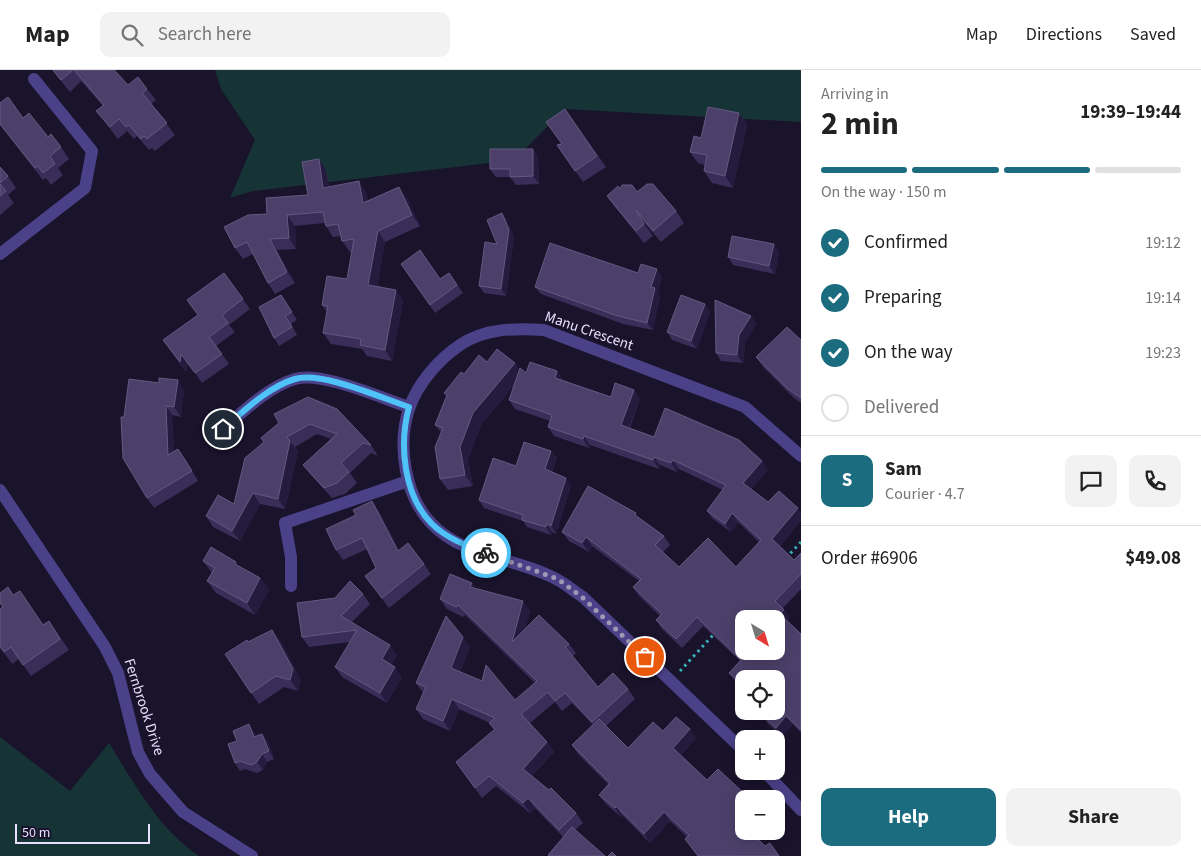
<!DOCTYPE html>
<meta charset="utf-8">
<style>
:root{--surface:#fff;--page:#f2f2f2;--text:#222;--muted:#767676;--line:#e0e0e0;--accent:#1c6c80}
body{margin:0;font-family:"Source Sans 3",sans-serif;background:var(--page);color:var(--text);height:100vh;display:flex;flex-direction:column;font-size:19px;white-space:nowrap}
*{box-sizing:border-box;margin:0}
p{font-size:16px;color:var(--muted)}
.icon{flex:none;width:28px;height:28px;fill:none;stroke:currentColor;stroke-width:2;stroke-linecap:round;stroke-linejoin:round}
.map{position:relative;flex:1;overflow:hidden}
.drawer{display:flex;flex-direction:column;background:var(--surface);width:400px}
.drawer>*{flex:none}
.needle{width:32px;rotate:142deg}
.tools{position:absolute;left:735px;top:540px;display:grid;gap:10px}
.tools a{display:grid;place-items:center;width:50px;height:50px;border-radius:10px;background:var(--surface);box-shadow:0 2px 12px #0003;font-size:25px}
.scale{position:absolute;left:15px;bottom:12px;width:135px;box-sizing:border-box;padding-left:5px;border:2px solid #e6dffe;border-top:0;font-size:14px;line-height:18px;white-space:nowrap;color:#e6dffe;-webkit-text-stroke:4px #1a132c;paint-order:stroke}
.pin{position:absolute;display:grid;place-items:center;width:42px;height:42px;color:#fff;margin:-21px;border:2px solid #fff;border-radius:50%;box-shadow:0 1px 5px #0007}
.courier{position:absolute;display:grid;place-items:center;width:50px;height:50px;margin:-25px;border:4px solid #4fc3f7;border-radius:50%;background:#fff;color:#222;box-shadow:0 1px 6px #0007}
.overview em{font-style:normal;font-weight:700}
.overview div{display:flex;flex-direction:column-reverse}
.overview{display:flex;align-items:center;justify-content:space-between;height:85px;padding:0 20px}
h1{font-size:32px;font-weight:700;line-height:38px}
.bar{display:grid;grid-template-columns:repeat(4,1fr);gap:8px 5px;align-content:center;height:60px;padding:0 20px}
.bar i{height:6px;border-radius:4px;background:var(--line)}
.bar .active{background:var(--accent)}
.bar p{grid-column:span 4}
.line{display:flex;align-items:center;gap:12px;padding:0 20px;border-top:1px solid var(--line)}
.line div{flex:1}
.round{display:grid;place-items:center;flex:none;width:52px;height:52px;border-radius:10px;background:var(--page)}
ol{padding:0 20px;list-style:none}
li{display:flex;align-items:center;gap:15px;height:55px}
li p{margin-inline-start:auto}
li .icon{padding:5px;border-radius:50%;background:var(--accent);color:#fff;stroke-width:4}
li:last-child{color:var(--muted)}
li i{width:28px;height:28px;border:2px solid var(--line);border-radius:50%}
.button{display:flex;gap:10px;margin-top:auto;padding:10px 20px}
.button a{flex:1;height:58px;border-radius:10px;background:var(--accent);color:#fff;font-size:20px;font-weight:700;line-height:58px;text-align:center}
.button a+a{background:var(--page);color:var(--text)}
header{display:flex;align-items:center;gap:30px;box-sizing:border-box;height:70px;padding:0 25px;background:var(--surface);border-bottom:1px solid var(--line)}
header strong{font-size:24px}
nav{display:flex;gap:28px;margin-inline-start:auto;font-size:18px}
.search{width:350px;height:45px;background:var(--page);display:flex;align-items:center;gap:12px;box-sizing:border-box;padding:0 18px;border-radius:10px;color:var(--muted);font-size:19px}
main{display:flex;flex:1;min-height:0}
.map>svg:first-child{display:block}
.green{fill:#163436}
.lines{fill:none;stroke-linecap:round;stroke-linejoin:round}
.path{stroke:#37b4ba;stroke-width:3;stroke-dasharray:2.5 4;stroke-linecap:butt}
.minor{stroke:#4b4188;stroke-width:12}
.wall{fill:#3a2d58}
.shaded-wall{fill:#251b3f}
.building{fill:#4c406a;stroke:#645981;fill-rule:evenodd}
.done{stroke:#9f98b4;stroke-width:5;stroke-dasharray:0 9}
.route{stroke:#4fc3f7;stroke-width:6}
.labels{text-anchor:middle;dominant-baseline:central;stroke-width:5;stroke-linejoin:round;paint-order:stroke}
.street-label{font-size:15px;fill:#e6dffe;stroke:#1a132c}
</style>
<header>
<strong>Map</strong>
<div class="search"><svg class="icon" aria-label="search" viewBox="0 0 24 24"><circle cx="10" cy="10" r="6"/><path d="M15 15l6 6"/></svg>Search here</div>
<nav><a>Map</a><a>Directions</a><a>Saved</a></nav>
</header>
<main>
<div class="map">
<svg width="801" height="786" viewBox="0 0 801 786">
<rect width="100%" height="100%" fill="#1a132c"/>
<g class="green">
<polygon points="215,0 801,0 801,52 565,39 514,90 253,121 230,128 255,70 221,19"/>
<path d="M0,667L70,721L109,673C135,715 158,758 199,786H0Z"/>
</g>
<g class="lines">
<g class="path">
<polyline points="786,488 801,472"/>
<polyline points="680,601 715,563"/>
</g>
<g class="minor">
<polyline points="0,184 85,118 92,81 34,9"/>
<path d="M223,359C244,341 268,317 295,309C322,301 381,328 409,337"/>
<polyline points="0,420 105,577 118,603 138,682 150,704 183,742 252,786"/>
<polyline points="291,516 291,487 285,453 408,411"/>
<path d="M744,681L583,527C575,522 567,515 558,510C519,488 463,488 431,453C405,426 397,375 409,339C417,314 439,289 460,275C485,258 516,258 544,260L745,337L801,386"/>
<polyline points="764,701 801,740"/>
</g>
</g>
<g class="wall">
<polygon points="52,0 115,0 128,15 147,19 156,30 151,34 175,65 155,81 152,78 149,80 137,66 134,69 127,61 118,69 105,52 96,41 103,36 81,11 70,22"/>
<polygon points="0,33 23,48 48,67 61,77 69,89 58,98 63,105 51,115 46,108 43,110 0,55"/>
<polygon points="565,39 606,97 583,112 557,75 562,74"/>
<polygon points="739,43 747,55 733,118 712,113 704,101 705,95 698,93 690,82 701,68"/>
<polygon points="538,87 539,114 516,115 510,107 496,107 490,99"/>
<polygon points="319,89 326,100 329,117 366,122 368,131 407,128 420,156 385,172 377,216 396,220 403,231 392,291 367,286 362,279 331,274 323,263 327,242 322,235 347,209 352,182 350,182 342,171 341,166 333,167 326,156 325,153 295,156 296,179 277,180 295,213 275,224 268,213 253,184 243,189 235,178 267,144 308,125"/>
<polygon points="0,97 8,106 16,118 8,125 14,133 0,145"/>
<polygon points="620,119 637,122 676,141 684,153 661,172 644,152 653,166 644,173 615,137 607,126"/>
<polygon points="502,143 507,151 514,167 506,226 484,223 479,216 497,174"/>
<polygon points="774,174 779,182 775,204 733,195 728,187"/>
<polygon points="401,194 440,209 449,203 463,223 435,243"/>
<polygon points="224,203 250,239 229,255 235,262 216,276 229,294 202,313 188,293 186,302 163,270 198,245"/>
<polygon points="638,203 662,207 658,222 660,226 653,260 623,254 541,224 535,217"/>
<polygon points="281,225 297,250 291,254 297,265 279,276 274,268"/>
<polygon points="705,234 710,242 697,279 672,270 667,262"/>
<polygon points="751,246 756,254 745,273 743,293 721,291 716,283"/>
<polygon points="801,270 801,333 794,328 763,297 756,287"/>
<polygon points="487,292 519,300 526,303 557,301 563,310 611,327 634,320 640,329 630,358 654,367 762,391 768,400 751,419 768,432 801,443 801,450 780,476 794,490 801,483 801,519 783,538 790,548 787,551 801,564 801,663 793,654 782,666 768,654 762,645 765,642 764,641 776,641 744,609 744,620 735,611 729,603 740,591 703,556 682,578 662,559 656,550 660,546 639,526 633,517 639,511 592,476 589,482 569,471 562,462 639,448 664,466 670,475 663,482 679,497 736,497 759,472 738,452 731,462 713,449 707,441 723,420 679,399 677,402 660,395 659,399 590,375 589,378 554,366 548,357 550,351 515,339 509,330 515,314 481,355 468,389 473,416 448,420 440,409 441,362 435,355 447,326 444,323 464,304"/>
<polygon points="184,320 181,347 172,345 174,382 185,389 198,411 154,438 147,428 124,347"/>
<polygon points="308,327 371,375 378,386 371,383 350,403 357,413 345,424 332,428 311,405 303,395 331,369 317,364 295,377 298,381 285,439 260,434 240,471 213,457 206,446 234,434 264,372 261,368"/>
<polygon points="551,381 557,388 552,402 571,415 556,464 552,462 551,465 527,457 523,451 484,438 479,430 516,396"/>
<polygon points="379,441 399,480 424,494 431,504 389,538 365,506 376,498 367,479 343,490 336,480"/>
<polygon points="203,491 239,496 260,508 269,520 255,545 216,523 207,511 212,503"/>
<polygon points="472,513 476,519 530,541 525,559 569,574 576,583 572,587 598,617 628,619 635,629 606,656 628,678 663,661 696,668 680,686 744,761 757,761 753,765 765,776 779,786 687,767 670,751 650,773 622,745 621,747 606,734 599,725 608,714 578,684 572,675 593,655 572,633 562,641 555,632 530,653 547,672 554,682 532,706 576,743 583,753 575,760 563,767 535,738 530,743 496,716 482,728 456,692 494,660 489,653 490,653 459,639 450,661 423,649 416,639 423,623 416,613 470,577 460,602 515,630 535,613 465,545 463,547 447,539 440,529"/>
<polygon points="363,524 370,534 352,552 397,585 391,595 402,607 387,633 342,607 335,597 350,572 309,577 302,567"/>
<polygon points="13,525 43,555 49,551 69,580 31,606 19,589 12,594 0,577 3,537"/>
<polygon points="280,570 301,610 298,621 284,617 259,634 251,623 248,572"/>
<polygon points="254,662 256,666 262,664 268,672 274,689 267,692 263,700 257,703 245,699 240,701 235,693"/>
</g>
<g class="shaded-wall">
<polygon points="739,43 747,55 733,118 725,106"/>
<polygon points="533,79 538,87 539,114 533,106"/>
<polygon points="319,89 326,100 331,129 323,118"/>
<polygon points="359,111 366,122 371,144 363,133"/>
<polygon points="399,117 407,128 420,156 412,145"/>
<polygon points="636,140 644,152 653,166 644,154"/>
<polygon points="502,143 507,151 514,167 506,226 501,219"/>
<polygon points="287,145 295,156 296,179 289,168"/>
<polygon points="378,161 385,172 376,226 368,215"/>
<polygon points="270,169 277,180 295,213 287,202"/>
<polygon points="774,174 779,182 775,204 769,196"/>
<polygon points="657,199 662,207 658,222 660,226 653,260 647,253 651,217"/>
<polygon points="396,220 403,231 392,291 385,280"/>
<polygon points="281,225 287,233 297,250 292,242"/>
<polygon points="705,234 710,242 697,279 691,271"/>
<polygon points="751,246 756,254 745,273 743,293 737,285 739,265"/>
<polygon points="181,284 188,293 186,302 180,292"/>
<polygon points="515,293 523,304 481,355 468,389 473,416 465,405 460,377 473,343"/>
<polygon points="557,301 563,310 555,308"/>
<polygon points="178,310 184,320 181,347 174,337"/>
<polygon points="634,320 640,329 627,363 621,355"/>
<polygon points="166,336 172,345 175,395 168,385"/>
<polygon points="584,366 590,375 589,378 583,369"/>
<polygon points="290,371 298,381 285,439 278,429"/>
<polygon points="551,381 557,388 550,407 545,399"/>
<polygon points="654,387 660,395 659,399 653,390"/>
<polygon points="673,390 679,399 677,402 671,393"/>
<polygon points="762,391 768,400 749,422 743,413"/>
<polygon points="566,408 571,415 556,464 551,456"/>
<polygon points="253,423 260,434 240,471 232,461"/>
<polygon points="372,431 379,441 405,491 398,481"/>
<polygon points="798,438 801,443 801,450 778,478 772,469"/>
<polygon points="732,443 738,452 731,462 725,454"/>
<polygon points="547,454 552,462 551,465 546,457"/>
<polygon points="586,467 592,476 589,482 582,473"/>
<polygon points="260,508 269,520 255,545 247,533"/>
<polygon points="472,513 479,523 470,517"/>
<polygon points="523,531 530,541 519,582 512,572"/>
<polygon points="784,540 790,548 786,553 780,544"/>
<polygon points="272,560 280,570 301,610 298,621 290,610"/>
<polygon points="463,567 470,577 458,607 451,598"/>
<polygon points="390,575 397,585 389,599 382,589"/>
<polygon points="395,597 402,607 387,633 380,623"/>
<polygon points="452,629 459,639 450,661 443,651"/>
<polygon points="786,646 793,654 782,666 776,658"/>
<polygon points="249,654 254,662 260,675 254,667"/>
<polygon points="690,659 696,668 679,687 673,678"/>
<polygon points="262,664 268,672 274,689 269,681"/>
<polygon points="547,672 554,682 530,708 523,699"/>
<polygon points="262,684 267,692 263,700 257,692"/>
<polygon points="528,728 535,738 530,743 523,733"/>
<polygon points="616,736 622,745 621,747 615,738"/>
<polygon points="664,742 670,751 650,773 644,764"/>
<polygon points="748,761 757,761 752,766"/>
</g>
<g class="building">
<polygon points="53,0 73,0 61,10"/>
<polygon points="74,0 114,0 128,15 138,7 147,19 142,23 167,53 147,69 144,66 141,69 129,55 126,57 119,49 110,57 96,41 104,35"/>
<polygon points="8,27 23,48 29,43 48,67 51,64 61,77 50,86 55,94 43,103 38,96 35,98 0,54 0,33"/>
<polygon points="708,37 739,43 725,106 704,101 707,85 690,82 694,66 701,68"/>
<polygon points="565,39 597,86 575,101 557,75 562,74 546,52"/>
<polygon points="490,79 533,79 533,106 510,107 510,99 490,99"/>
<polygon points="319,89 323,118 359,111 363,133 399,117 412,145 378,161 368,215 396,220 385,280 360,275 361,269 323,263 328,236 322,235 327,206 347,209 354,169 342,171 338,154 326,156 323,142 287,145 289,168 270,169 287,202 268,213 247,172 235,178 224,157 248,145 267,144 266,128 308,125 302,92"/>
<polygon points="0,97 8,106 0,113"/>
<polygon points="0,114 6,121 0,126"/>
<polygon points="647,114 653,114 676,141 653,161 636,140 644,154 636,161 607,126 618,116 620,119 622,115 632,115 637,122"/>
<polygon points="502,143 509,160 501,219 479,216 485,172 497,174 487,150"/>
<polygon points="732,166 774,174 769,196 728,187"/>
<polygon points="550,173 638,203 641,194 657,199 651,217 655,218 647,253 618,246 535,217"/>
<polygon points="420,180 440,209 449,203 457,215 430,235 401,194"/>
<polygon points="224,203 243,229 222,245 228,253 209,267 222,284 195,303 181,284 180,292 163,270 198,245 187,230"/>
<polygon points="281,225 292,242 285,246 292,257 274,268 259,237"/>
<polygon points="681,225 705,234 691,271 667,262"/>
<polygon points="715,230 751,246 739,265 737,285 716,283"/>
<polygon points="787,257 801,270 801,328 787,318 756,287"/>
<polygon points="497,279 515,293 473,343 460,377 465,405 440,409 435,377 443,358 435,355 447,325 444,323 461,302 464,304 479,285 487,292"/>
<path d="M530,292L557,301L555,308L611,327L615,313L634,320L621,355L654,367L665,338L739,370L762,391L743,413L768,432L779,421L798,438L772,469L794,490L801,483V504L775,531L784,540L780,544L801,564V660L786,646L776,658L762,645L766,641H776V609H744V617L729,603L741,590L697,547L676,569L656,550L662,544L633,517L641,509L586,467L582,473L562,462L588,416L636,443L635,445L664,466L655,475L679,497L708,468L736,497L761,470L732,443L725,454L707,441L726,415L673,390L671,393L654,387L653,390L584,366L583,369L548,357L552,345L509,330L520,298L526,303ZM744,549H776V581H744Z"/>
<polygon points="159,308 178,310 174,337 166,336 168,385 178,379 192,401 147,428 123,388 121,347 124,347 129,309 159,313"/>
<polygon points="308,327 337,339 371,375 363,373 341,393 349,402 337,413 324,418 303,395 337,364 310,354 287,367 290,371 278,429 253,423 232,461 206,446 218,425 234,434 245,388 264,372 261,368 279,353 274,344"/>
<polygon points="524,372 551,381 545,399 566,408 551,456 547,454 546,457 522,450 523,445 479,430 493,388 516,396"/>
<polygon points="372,431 398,481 408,473 424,494 382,528 365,506 376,498 362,468 336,480 326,459 356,445 353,440"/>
<polygon points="211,477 236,492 235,494 260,508 247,533 207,511 215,498 203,491"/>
<polygon points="450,504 472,513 470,517 523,531 512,572 539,545 569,574 565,577 598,617 613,603 628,619 592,652 565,623 555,631 548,622 521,644 547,672 523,699 549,720 551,718 576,743 559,760 528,728 523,733 489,706 475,718 456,692 495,659 489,653 495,648 452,629 443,651 416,639 426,617 416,613 446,546 463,567 451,598 482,611 486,595 515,630 537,611 458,535 456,537 440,529"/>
<polygon points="350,511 363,524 341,546 390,575 382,589 395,597 380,623 335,597 357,560 302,567 297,533 335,528"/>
<polygon points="8,517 13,525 20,521 43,555 49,551 60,569 23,595 11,577 4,582 0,577 0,539 3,537 0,533 0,523"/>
<polygon points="272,560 293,599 290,610 276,606 251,623 225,584 247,570 248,572"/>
<polygon points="676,647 690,659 673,678 707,710 718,699 750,729 744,729 744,761 750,761 765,776 770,773 779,786 698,786 685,769 689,765 664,742 644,764 616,736 615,738 599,725 610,713 572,675 599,649 628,678 653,652 663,661"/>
<polygon points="249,654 254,667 262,664 269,681 262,684 257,692 251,695 240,691 235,693 228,674 237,671 233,661"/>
<polygon points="572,757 605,786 549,786 548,785"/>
<polygon points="612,782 616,786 608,786"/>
</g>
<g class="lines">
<polyline class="done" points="486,483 558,509 583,528 645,587"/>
<path class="route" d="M223,359C244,341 268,317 295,309C322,301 381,328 409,337C399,374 403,425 432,454C446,468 467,476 486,483"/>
</g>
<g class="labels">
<g class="street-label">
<text transform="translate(589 261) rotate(19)">Manu Crescent</text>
<text transform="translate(144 637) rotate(72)">Fernbrook Drive</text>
</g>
</g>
</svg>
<div class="tools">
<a><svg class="needle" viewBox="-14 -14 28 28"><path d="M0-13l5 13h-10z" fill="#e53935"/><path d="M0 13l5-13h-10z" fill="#767676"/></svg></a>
<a><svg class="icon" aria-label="locate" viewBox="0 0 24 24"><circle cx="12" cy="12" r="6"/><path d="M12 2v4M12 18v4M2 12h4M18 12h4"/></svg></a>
<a>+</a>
<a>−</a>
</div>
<div class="scale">50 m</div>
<div class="pin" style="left:645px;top:587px;background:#ea580c"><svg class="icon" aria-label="bag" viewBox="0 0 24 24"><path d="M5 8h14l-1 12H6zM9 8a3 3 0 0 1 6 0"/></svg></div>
<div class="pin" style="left:223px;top:359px;background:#1f2937"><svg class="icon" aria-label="home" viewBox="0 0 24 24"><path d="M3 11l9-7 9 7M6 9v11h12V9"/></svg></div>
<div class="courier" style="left:486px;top:483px"><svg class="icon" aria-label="bike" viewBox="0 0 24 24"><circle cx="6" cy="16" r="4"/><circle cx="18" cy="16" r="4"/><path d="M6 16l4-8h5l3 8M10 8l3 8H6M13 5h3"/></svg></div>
</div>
<section class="drawer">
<div class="overview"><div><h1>2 min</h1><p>Arriving in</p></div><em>19:39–19:44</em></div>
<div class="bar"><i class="active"></i><i class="active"></i><i class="active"></i><i></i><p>On the way · 150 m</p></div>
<ol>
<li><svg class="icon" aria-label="check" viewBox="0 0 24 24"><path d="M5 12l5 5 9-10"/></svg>Confirmed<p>19:12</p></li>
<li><svg class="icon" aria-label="check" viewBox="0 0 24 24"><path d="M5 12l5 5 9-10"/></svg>Preparing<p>19:14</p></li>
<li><svg class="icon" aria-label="check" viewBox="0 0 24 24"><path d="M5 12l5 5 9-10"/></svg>On the way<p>19:23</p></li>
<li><i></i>Delivered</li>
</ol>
<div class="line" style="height:90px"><b class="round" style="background:var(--accent);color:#fff">S</b><div><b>Sam</b><p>Courier · 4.7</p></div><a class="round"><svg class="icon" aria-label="chat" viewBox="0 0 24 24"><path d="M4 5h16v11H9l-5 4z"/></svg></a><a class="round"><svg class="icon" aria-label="phone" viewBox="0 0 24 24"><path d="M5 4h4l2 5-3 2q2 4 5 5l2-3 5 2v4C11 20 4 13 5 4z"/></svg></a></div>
<div class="line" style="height:65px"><div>Order #6906</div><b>$49.08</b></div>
<div class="button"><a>Help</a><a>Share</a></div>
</section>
</main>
